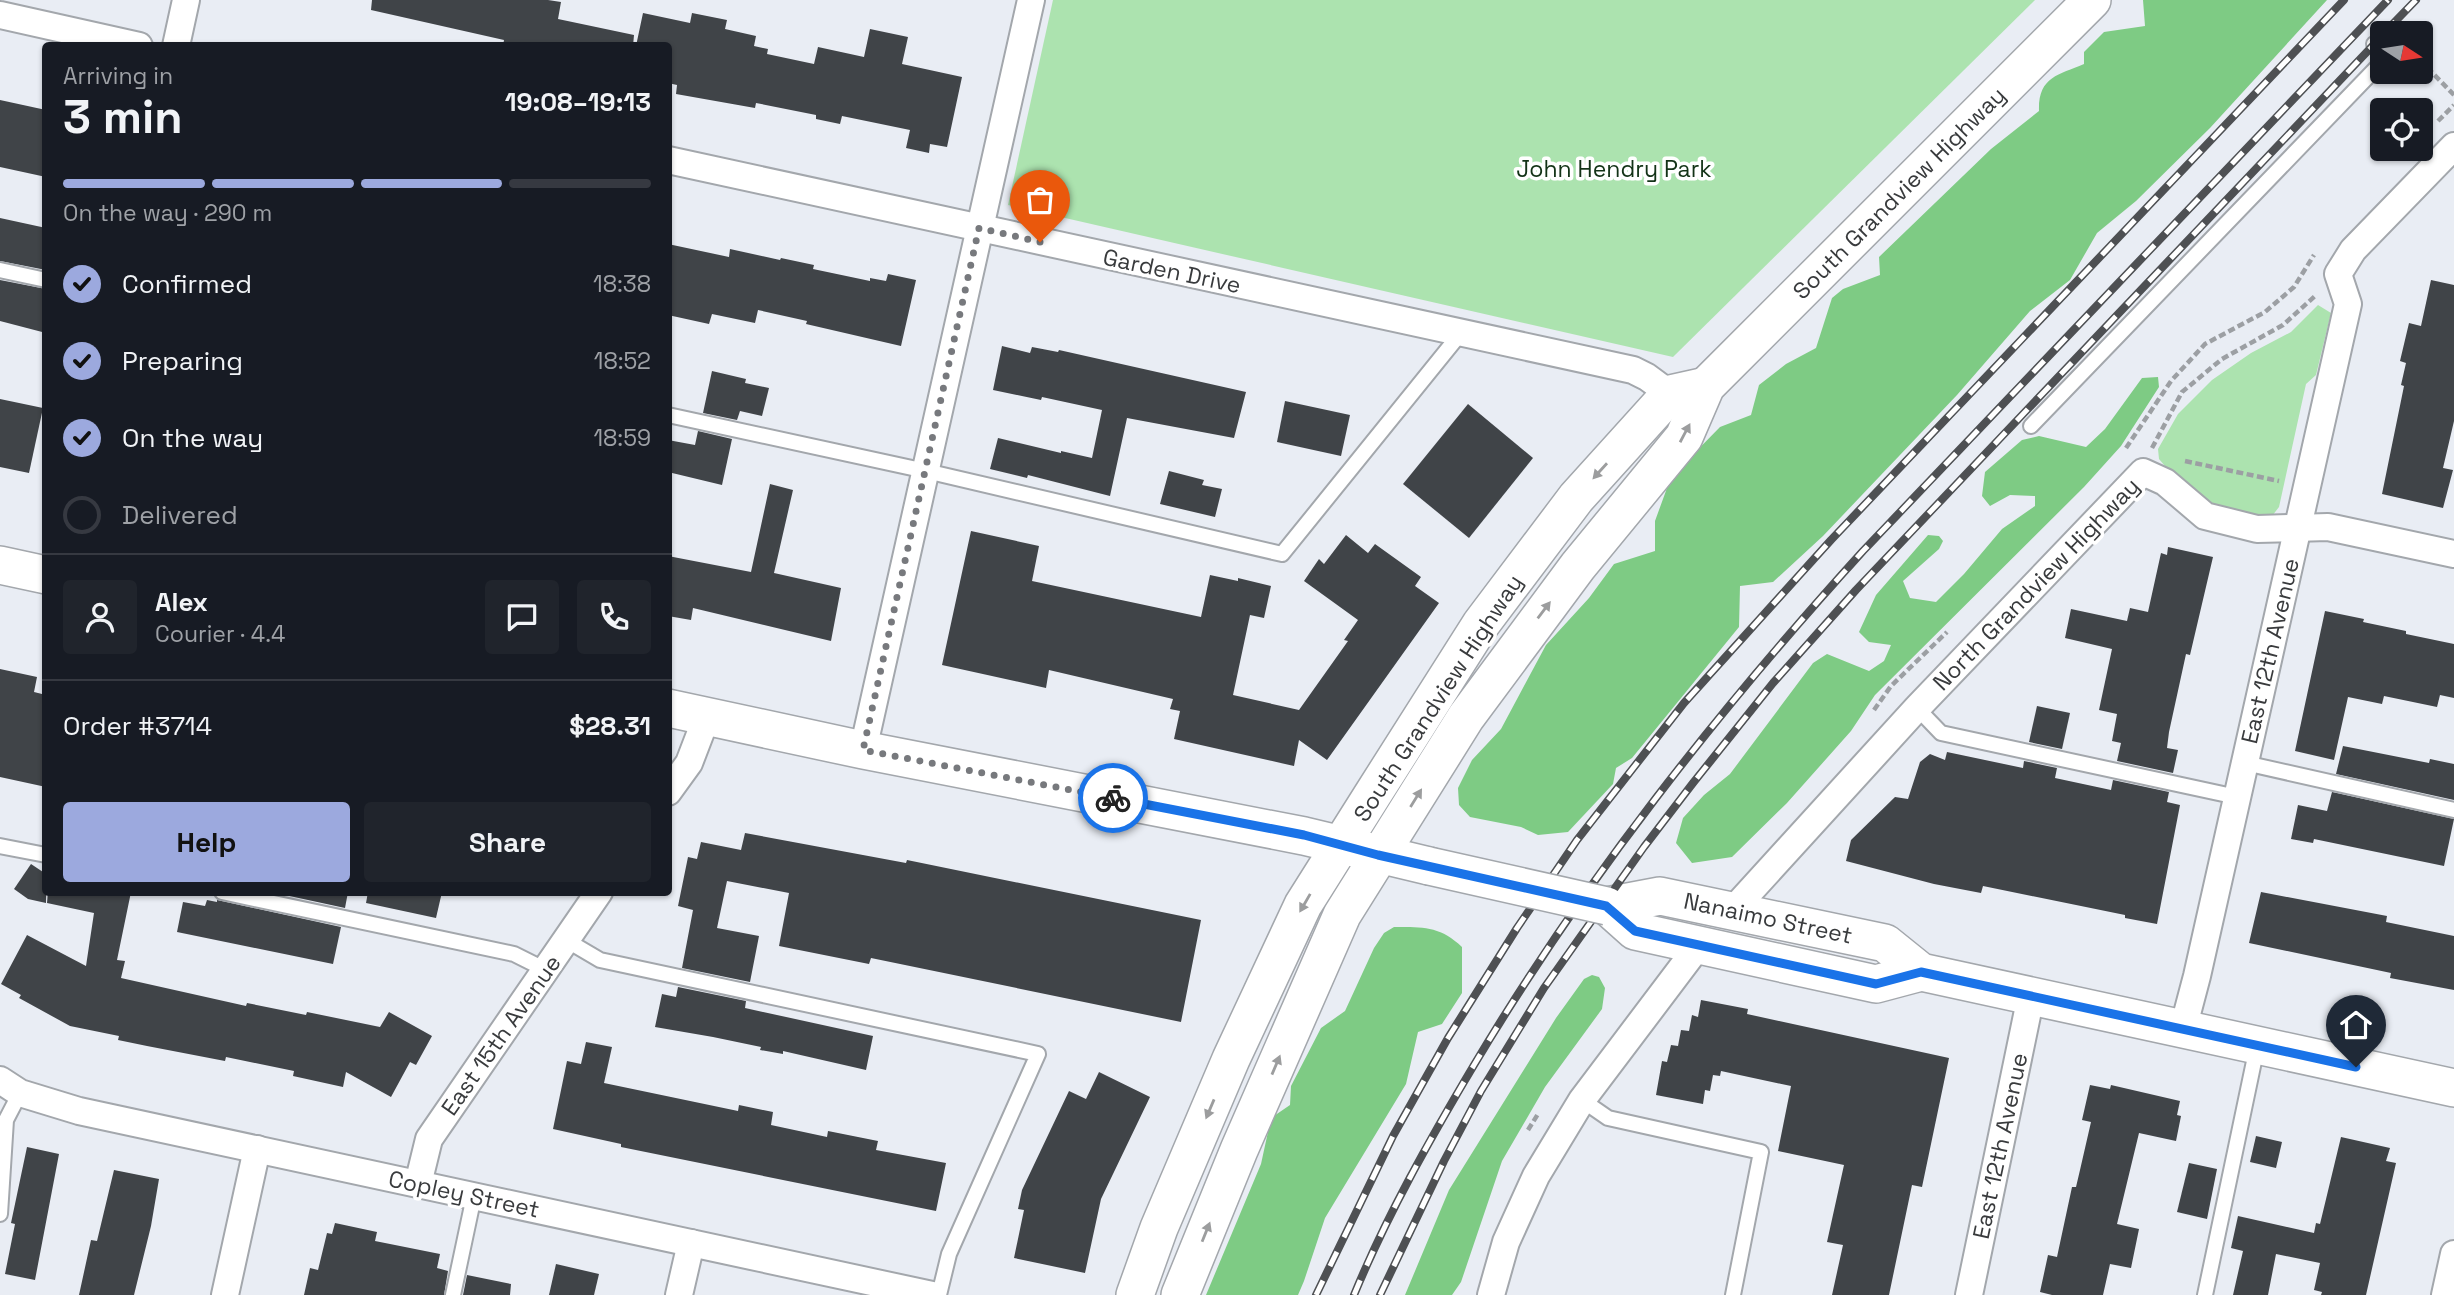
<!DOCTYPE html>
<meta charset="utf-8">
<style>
:root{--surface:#171b24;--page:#20242c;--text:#f1f3f6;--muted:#9ea1a6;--line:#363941;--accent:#9ca9de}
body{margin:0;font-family:"Space Grotesk",sans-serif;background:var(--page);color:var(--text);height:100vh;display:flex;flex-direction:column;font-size:26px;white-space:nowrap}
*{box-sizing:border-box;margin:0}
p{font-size:23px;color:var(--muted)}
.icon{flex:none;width:38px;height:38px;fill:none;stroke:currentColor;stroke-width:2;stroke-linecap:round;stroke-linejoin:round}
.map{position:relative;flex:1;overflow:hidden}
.side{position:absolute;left:42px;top:42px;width:630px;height:854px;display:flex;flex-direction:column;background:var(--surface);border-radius:7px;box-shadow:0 2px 5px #0004}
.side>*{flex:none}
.needle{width:46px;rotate:102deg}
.controls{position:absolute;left:2370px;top:21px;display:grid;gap:14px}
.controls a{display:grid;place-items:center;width:63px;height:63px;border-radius:7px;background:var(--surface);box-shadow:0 2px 5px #0004;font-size:35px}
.pin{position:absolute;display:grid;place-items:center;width:60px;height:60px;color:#fff;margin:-72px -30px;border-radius:50% 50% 50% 0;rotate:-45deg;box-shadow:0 0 7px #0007}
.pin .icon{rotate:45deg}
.courier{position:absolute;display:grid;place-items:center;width:70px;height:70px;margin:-35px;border:5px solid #1a73e8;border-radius:50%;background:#fff;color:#222;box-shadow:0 2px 9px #0007}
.head em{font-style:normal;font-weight:700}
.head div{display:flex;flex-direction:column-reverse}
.head{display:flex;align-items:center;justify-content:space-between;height:119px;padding:0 21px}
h1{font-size:46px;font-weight:700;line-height:52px}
.bar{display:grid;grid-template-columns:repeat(4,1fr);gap:10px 7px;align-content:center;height:84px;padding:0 21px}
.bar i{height:9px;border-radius:5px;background:var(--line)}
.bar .selected{background:var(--accent)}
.bar p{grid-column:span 4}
.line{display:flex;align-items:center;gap:18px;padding:0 21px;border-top:2px solid var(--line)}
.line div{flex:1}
.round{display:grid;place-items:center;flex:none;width:74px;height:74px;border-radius:7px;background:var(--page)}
ol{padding:0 21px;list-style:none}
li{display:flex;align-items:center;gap:21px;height:77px}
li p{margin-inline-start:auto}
li .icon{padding:7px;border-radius:50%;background:var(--accent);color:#111;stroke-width:4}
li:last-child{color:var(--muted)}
li i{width:38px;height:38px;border:4px solid var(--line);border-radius:50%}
.action{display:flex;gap:14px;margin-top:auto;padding:14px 21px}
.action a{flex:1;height:80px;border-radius:7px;background:var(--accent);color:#111;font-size:28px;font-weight:700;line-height:80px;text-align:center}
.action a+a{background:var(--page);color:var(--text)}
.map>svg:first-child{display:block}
.green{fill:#ace3af}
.forest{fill:#7ecb84}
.building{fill:#404448}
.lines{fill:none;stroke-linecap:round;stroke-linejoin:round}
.lane-casing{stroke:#a3a7ac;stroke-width:18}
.street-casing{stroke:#a3a7ac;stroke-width:30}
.secondary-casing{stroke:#a3a7ac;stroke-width:40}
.path{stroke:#9c9fa3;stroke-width:4.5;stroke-dasharray:7 3.5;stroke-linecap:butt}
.lane{stroke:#fff;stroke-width:14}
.street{stroke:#fff;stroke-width:26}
.secondary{stroke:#fff;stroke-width:37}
.rail-casing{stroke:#4e5053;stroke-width:8}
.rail{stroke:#fff;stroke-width:5;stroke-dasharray:16;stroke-linecap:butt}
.secondary-bridge-casing{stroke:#a3a7ac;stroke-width:40;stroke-linecap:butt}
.secondary-bridge{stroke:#fff;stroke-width:37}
.oneway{fill:#9c9d9e}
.done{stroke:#77797d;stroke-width:7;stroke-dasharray:0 12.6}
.route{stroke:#1a73e8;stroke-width:9}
.labels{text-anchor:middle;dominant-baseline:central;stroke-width:7;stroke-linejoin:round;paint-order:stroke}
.park-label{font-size:23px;fill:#133317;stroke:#fff}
.street-label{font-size:23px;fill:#393b3d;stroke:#fff}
</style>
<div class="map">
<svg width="2454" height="1295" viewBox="0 0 2454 1295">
<rect width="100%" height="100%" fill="#e9edf4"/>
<g class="green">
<polygon points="1053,0 2035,0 1673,357 1008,205"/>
<polygon points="2318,305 2331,313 2316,375 2306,384 2279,507 2272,516 2263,521 2193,499 2159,459 2158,449 2178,414 2212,380 2251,353 2291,332"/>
</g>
<g class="forest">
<path d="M2143,0H2327L2210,128L2136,201L2097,233L2070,280L2030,311L1957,395L1823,536L1773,582L1740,586L1739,627L1632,758L1616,768L1613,784L1568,832L1538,835L1521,827L1470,817L1459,805L1458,788L1472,760L1501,729L1546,645L1589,598L1614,564L1655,551V521L1671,477L1720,427L1751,415L1759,385L1786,364L1816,348L1832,298L1843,289L1880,275L1879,257L1991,149L2039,111C2038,77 2058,75 2084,64V52L2104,32L2145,26Z"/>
<polygon points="2158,377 2159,387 2121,446 2084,487 1875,695 1851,731 1787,803 1732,857 1692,863 1676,843 1683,818 1704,795 1730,774 1813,663 1827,654 1869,671 1884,661 1891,645 1869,642 1859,632 1876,595 1928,535 1939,536 1943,541 1939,549 1903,581 1910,598 1936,602 1964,574 2002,529 2035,506 2035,496 2010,495 1990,506 1982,496 1985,472 2022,440 2039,436 2086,447 2105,429 2142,378"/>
<path d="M1394,927C1423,927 1440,926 1462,947V993L1442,1024L1418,1032L1406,1084L1325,1218L1304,1281L1298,1295H1206L1261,1164L1271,1118L1290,1105L1291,1086L1321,1028L1345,1011L1374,948L1384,933Z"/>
<polygon points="1592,975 1599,977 1605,988 1602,1009 1545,1087 1502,1161 1461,1282 1452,1295 1405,1295 1449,1190 1556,1018 1584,979"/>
</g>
<g class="building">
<polygon points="372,0 548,0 561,2 558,19 634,35 633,46 503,46 504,40 371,10"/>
<polygon points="643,13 690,23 692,13 727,20 725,29 756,36 754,46 768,49 767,54 814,64 818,47 864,57 870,29 908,37 902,64 962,77 947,147 930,144 929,153 906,148 910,130 842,116 840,124 816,119 816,115 756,103 755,108 676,94 677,85 668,83 668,46 636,46"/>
<polygon points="0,100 46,110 46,177 0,167"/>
<polygon points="0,218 46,228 46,270 0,261"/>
<polygon points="668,244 729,257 730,249 780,260 781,258 814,265 813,269 870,281 870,278 886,281 888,274 916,280 901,346 806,324 807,321 758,310 755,323 712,314 709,324 668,315"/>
<polygon points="0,280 46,289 46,333 0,321"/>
<polygon points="2431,280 2454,285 2454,421 2443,468 2453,470 2443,508 2382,494 2404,386 2401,385 2406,363 2400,361 2409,323 2421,326"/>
<polygon points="1002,346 1030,353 1032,347 1058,352 1059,350 1246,392 1234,438 1127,418 1110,496 1028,475 1027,478 990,469 998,438 1061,453 1061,451 1092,458 1102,410 1042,397 1041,400 993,390"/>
<polygon points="712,371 746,379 745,383 769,388 762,416 740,411 737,420 703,413"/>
<polygon points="0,399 43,408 29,473 0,467"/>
<polygon points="1285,401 1350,415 1341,456 1277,442"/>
<polygon points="1468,404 1533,458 1469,538 1403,484"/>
<polygon points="698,431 732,439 722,485 668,472 668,440 695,445"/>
<polygon points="1169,471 1204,480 1202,485 1222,489 1215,517 1160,504"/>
<polygon points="770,484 793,490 774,573 841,588 831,641 693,608 691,620 668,616 668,556 751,572"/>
<polygon points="971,531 1039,546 1032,581 1201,617 1210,575 1238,581 1238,578 1271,586 1264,618 1250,615 1233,695 1299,710 1348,641 1344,640 1358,620 1304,581 1319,559 1324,564 1346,535 1368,553 1375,544 1421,577 1415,586 1439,603 1327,760 1299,740 1294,766 1174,739 1180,711 1170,709 1173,699 1049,670 1046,688 942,665"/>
<polygon points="2168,547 2213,557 2190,655 2186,654 2169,732 2167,748 2178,750 2173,773 2117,761 2121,743 2112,741 2117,714 2099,710 2112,649 2065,638 2071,609 2127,621 2130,608 2148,612 2161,553 2167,555"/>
<polygon points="2325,611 2364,619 2363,622 2406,631 2406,634 2454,644 2454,698 2440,695 2437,707 2384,696 2382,704 2348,697 2334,760 2295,751"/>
<polygon points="0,669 37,677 34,692 46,695 46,787 0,777"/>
<polygon points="2037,706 2070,713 2062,749 2029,742"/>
<polygon points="2343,746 2429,763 2430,759 2454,764 2454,800 2336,774"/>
<polygon points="1947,752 2023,768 2024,761 2057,768 2055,778 2111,790 2113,780 2169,792 2167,802 2180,805 2157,924 2125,918 2125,915 1983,886 1981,893 1934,884 1846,861 1851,840 1895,797 1908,799 1920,762 1930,754 1945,760"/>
<polygon points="2332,792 2454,819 2444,866 2314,839 2313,843 2291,839 2298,805 2327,811"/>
<polygon points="745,833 906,863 907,860 1201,920 1181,1022 871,958 869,964 779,946 789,893 727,881 717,928 759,936 750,982 682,968 693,910 678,906 688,857 697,859 701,842 741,850"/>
<polygon points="31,864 46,874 46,903 28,899 14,889"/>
<polygon points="48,892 131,892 117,960 125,961 121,978 246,1006 247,1003 306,1015 307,1012 380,1027 389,1012 432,1036 416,1065 410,1062 391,1097 346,1072 343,1087 293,1076 294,1071 226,1057 225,1061 147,1046 118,1040 119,1036 70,1026 19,998 21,995 1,984 27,935 86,966 94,913 47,903"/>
<polygon points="271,892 348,892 345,908"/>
<polygon points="368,892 442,892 436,918 366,903"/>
<polygon points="2261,892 2387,916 2386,922 2454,936 2454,990 2390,978 2391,973 2249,943"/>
<polygon points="207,900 217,902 217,900 341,927 333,964 177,932 183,902 205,906"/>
<polygon points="678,987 746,1001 745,1008 873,1036 866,1070 783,1051 783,1054 760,1050 761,1047 713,1037 655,1027 662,994 676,997"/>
<polygon points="1701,1000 1748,1009 1747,1014 1949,1058 1922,1187 1912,1185 1889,1295 1832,1295 1843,1245 1827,1242 1844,1165 1778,1151 1791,1086 1721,1071 1720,1076 1713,1075 1710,1091 1705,1090 1703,1104 1656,1095 1662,1061 1667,1062 1671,1045 1678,1046 1681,1030 1689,1031 1692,1015 1698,1017"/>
<polygon points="586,1042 612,1047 604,1083 738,1111 739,1105 773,1112 771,1125 827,1137 828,1131 878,1141 876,1150 946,1163 936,1211 621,1147 621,1144 553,1129 567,1061 581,1064"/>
<polygon points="1099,1072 1150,1097 1101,1199 1085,1273 1014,1258 1024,1210 1018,1209 1022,1190 1069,1091 1086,1099"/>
<polygon points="2090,1085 2110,1089 2111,1085 2180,1101 2177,1115 2181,1116 2176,1141 2139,1133 2117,1224 2139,1229 2131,1268 2110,1264 2103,1295 2052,1295 2040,1292 2048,1255 2057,1257 2072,1187 2076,1187 2080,1170 2091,1122 2082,1120"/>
<polygon points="2256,1136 2282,1142 2276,1168 2250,1162"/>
<polygon points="2341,1137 2390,1148 2386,1161 2396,1163 2366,1295 2321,1295 2322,1292 2314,1290 2320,1263 2276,1254 2268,1295 2233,1295 2243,1251 2231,1248 2238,1216 2314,1233 2316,1223 2320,1224"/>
<polygon points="27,1147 59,1154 35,1280 5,1274 15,1224 11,1223"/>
<polygon points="2189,1163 2217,1169 2207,1219 2177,1212"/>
<polygon points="114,1170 159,1179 151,1226 134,1295 79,1295 91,1240 97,1241"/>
<polygon points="335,1223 377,1232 375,1241 440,1254 437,1268 448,1271 444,1295 304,1295 310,1268 318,1270 327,1233 332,1234"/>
<polygon points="556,1264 599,1274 594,1295 549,1295"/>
<polygon points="467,1275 511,1284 510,1295 463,1295"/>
</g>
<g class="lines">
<g class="lane-casing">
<g id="lane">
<polyline points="2374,44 2382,53"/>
<polyline points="0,270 46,280"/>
<polyline points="668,415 926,471 1282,554 1460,334"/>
<polyline points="2031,426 2382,62"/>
<polyline points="1917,708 1941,733 2237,797"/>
<polyline points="2245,763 2454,810"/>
<polyline points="0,846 46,855"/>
<polyline points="222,892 514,954 546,970"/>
<polyline points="566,940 600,960 1038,1054 949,1254 939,1295"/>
<polyline points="1582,1100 1608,1118 1761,1152 1733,1295"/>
<polyline points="0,1214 6,1120 20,1093"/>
<polyline points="453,1295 474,1196"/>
<polyline points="2205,1295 2257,1047"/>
</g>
</g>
<g class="street-casing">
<g id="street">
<polyline points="0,15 139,46"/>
<polyline points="176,46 186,0"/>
<polyline points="668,160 1633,370 1647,377 1670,394"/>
<polyline points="863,750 1031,0"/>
<polyline points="668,792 689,763 707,716"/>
<polyline points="1732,911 1917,708 2143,472 2165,482 2205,516 2257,529 2328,527 2454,554"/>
<polyline points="2183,1029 2197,976 2348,304 2338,274 2353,250 2454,146"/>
<polyline points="0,1080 20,1093 79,1111 932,1295"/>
<polyline points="418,1184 429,1139 599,892"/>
<polyline points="225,1295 257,1149"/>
<polyline points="679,1295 691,1243"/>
<polyline points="1491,1295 1506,1242 1536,1176 1582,1100 1699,945"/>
<polyline points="1969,1295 2031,996"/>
<polyline points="2445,1295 2454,1254"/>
</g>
</g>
<g class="secondary-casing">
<g id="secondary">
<polyline points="0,565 46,575"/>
<polyline points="668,708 863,750 1304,836 1429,866"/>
<polyline points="1607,906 1660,896 1885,943 1921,972 2454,1088"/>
<polyline points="1607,906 1635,931 1876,984 1921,972"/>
<polyline points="1135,1295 1159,1228 1231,1059 1303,905 1373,794 1481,624 1576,498 1670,394 1706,386"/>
<polyline points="1180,1295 1239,1150 1342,915 1466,717 1578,566 1684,437 1706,386 2092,0"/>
</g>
</g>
<g class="path">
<polyline points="2420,60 2454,95"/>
<polyline points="2438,121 2454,105"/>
<polyline points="2126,448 2171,381 2205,344 2265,312 2294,287 2314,255"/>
<polyline points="2152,448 2182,392 2222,359 2283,325 2315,296"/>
<polyline points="2185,461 2279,481"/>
<polyline points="1874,710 1891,686 1947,632"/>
<polyline points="1528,1130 1538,1114"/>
</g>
<use href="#lane" class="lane"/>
<use href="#street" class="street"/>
<use href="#secondary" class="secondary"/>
<g class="rail-casing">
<g id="rail">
<polyline points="2384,33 2416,0"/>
<polyline points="1316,1295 1393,1136 1448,1038 1517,928 1577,840 1684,703 1831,540 2344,0"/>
<path d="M1354,1295C1387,1215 1430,1139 1474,1065C1585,879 1718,711 1863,551L2388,0"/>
<polyline points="1380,1295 1444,1161 1481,1091 1544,988 1644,847 1693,783 1773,683 1856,590 2382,36"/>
</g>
</g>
<use href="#rail" class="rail"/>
<g class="secondary-bridge-casing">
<polyline id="secondary-bridge" points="1429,866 1607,906"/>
</g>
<use href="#secondary-bridge" class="secondary-bridge"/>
</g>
<defs><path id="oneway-solid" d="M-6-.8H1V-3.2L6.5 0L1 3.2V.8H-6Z" transform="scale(1.75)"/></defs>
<g class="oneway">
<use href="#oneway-solid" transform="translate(1685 433) rotate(-62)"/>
<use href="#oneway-solid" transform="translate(1600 471) rotate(132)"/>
<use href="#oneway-solid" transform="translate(1544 610) rotate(-53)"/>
<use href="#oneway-solid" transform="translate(1416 798) rotate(-58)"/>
<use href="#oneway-solid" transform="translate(1305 903) rotate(120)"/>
<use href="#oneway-solid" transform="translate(1276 1065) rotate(-67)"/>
<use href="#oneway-solid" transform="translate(1210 1109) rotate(113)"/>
<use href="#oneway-solid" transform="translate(1206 1232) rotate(-68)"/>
</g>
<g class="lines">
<polyline class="done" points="1040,242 979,228 863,750 1113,798"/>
<polyline class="route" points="1113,798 1304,835 1378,855 1606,906 1635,931 1876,984 1921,972 2356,1067"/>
</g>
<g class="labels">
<g class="park-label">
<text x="1614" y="169">John Hendry Park</text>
</g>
<g class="street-label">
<text transform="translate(1899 193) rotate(-45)">South Grandview Highway</text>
<text transform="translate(1172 271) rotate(12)">Garden Drive</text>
<text transform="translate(2036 584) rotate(-46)">North Grandview Highway</text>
<text transform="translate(2270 651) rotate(-77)">East 12th Avenue</text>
<text transform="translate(1438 698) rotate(-57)">South Grandview Highway</text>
<text transform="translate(1768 918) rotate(12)">Nanaimo Street</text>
<text transform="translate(501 1035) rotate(-55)">East 15th Avenue</text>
<text transform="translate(2000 1146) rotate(-78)">East 12th Avenue</text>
<text transform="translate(464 1194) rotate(12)">Copley Street</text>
</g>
</g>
</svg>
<div class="controls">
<a><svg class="needle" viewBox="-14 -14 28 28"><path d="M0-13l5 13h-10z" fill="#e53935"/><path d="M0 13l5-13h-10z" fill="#9ea1a6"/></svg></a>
<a><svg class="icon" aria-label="locate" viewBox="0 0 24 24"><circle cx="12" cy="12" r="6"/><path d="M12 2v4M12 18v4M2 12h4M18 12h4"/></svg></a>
</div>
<div class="pin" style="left:1040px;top:242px;background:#ea580c"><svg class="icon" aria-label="bag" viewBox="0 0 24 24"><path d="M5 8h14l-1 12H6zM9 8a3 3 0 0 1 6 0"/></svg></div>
<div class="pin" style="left:2356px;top:1067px;background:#1f2937"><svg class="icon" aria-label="home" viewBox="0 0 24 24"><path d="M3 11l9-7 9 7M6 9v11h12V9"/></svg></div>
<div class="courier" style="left:1113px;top:798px"><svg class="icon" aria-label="bike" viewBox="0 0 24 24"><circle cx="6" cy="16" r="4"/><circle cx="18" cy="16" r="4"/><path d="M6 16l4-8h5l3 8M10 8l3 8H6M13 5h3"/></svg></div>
<section class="side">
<div class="head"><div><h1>3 min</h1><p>Arriving in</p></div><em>19:08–19:13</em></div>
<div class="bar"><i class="selected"></i><i class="selected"></i><i class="selected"></i><i></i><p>On the way · 290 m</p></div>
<ol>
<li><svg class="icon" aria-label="check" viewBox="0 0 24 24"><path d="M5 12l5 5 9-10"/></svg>Confirmed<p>18:38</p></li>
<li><svg class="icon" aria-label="check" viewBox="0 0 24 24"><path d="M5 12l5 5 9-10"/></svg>Preparing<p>18:52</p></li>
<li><svg class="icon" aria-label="check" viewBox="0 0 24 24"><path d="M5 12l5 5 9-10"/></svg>On the way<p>18:59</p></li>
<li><i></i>Delivered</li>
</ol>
<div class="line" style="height:126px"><a class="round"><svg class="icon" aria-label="person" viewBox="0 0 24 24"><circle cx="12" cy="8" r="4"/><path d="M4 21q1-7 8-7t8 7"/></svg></a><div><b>Alex</b><p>Courier · 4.4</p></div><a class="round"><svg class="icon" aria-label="chat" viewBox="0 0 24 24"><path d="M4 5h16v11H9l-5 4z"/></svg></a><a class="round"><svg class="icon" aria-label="phone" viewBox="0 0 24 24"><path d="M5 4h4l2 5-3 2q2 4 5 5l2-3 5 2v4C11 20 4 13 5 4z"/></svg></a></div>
<div class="line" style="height:91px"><div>Order #3714</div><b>$28.31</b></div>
<div class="action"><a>Help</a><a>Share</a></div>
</section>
</div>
